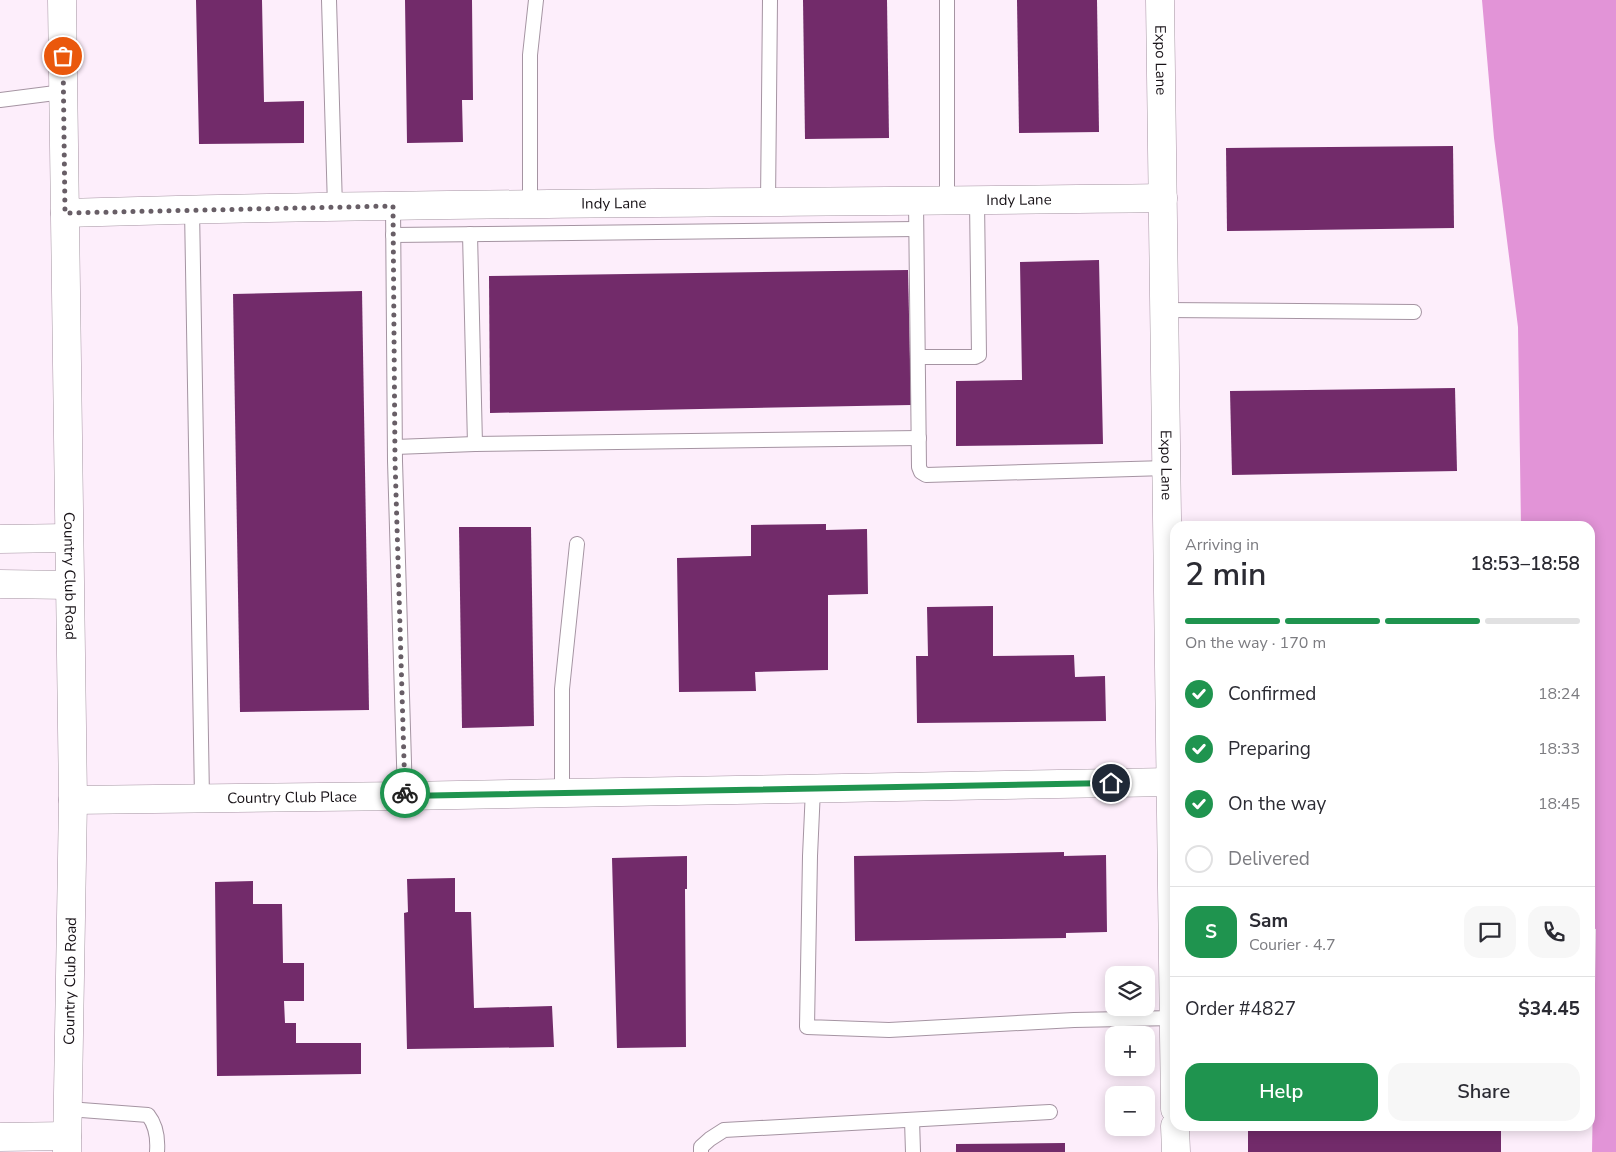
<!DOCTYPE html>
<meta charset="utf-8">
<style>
:root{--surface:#fff;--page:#f7f7f7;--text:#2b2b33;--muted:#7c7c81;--line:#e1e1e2;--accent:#1f944f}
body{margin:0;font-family:"Nunito Sans",sans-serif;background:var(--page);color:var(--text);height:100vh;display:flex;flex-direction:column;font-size:19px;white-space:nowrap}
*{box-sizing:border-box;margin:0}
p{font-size:16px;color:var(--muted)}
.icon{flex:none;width:28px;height:28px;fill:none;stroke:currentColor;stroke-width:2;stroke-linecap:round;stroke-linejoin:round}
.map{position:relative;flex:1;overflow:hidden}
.details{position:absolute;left:1170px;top:521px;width:425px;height:610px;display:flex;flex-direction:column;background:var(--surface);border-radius:15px;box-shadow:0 2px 12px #0003}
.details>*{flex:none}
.fabs{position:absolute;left:1105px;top:966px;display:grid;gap:10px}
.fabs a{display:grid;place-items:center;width:50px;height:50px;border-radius:10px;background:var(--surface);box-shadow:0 2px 12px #0003;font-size:25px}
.pin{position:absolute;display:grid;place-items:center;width:42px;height:42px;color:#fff;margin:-21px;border:2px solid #fff;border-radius:50%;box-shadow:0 1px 5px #0007}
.courier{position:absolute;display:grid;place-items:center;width:50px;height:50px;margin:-25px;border:4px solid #1f944f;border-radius:50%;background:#fff;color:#222;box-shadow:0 1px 6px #0007}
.overview em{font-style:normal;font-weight:600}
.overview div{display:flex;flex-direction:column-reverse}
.overview{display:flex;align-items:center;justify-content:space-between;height:85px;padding:0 15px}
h1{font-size:32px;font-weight:600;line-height:38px}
.bar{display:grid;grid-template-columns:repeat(4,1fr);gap:8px 5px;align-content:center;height:60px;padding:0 15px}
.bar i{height:6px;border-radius:4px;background:var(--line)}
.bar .on{background:var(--accent)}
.bar p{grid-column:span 4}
.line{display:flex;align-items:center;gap:12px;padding:0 15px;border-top:1px solid var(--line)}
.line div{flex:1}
.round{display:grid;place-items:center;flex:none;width:52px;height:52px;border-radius:15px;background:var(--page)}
ol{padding:0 15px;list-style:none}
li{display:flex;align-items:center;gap:15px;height:55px}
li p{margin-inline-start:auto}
li .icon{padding:5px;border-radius:50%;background:var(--accent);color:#fff;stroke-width:4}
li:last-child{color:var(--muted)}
li i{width:28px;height:28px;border:2px solid var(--line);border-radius:50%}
.cta{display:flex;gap:10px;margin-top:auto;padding:10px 15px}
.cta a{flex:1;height:58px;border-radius:15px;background:var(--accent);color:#fff;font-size:20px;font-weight:600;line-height:58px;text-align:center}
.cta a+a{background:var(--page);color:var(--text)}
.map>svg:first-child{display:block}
.forest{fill:#e294d7}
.building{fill:#722b6a}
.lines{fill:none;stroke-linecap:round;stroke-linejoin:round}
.lane-casing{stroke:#a594a2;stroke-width:16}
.street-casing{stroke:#a594a2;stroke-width:29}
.secondary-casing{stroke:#a594a2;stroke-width:29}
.lane{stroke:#fff;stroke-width:14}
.street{stroke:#fff;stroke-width:28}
.secondary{stroke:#fff;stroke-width:28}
.done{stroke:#685e66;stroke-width:5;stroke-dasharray:0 9}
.route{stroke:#1f944f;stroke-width:6}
.labels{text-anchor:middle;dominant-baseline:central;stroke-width:5;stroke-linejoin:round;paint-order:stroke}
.street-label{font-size:15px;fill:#171116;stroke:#fff}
</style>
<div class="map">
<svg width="1616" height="1152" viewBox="0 0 1616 1152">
<rect width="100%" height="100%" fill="#fdeefb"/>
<polygon class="forest" points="1482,0 1616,0 1616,1152 1592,1152 1596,929 1590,928 1590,526 1521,526 1518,327 1494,138"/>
<g class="building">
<polygon points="196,0 262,0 264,102 304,101 304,143 199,144"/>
<polygon points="405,0 472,0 473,100 462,100 463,142 407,143"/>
<polygon points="803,0 887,0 889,138 805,139"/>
<polygon points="1017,0 1097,0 1099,132 1019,133"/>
<polygon points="1453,146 1454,228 1227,231 1226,148"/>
<polygon points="1099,260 1103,444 956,446 956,381 1022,380 1020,262"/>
<polygon points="908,270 911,405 490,413 489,276"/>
<polygon points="362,291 369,710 240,712 233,294"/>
<polygon points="1455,388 1457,471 1232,475 1230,391"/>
<polygon points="826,524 826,530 867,529 868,594 828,595 828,670 755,672 756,691 679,692 677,558 751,556 751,525"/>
<polygon points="459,527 531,527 534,726 462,728"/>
<polygon points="993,606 993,656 1074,655 1075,677 1105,676 1106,721 917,723 916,656 928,656 927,607"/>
<polygon points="1064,852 1064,856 1106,855 1107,932 1066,933 1066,938 855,941 854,856"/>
<polygon points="687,856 687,889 685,889 686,1047 617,1048 612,858"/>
<polygon points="455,878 455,912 471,912 474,1008 552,1006 554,1047 407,1049 404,913 408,912 407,879"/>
<polygon points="253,881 253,904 282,904 283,963 304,963 304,1001 284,1001 285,1023 296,1023 296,1043 361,1043 361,1074 217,1076 215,882"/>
<rect x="1248" y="1126" width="253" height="26"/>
<polygon points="1065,1143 1065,1152 956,1152 956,1144"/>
</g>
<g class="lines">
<g class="lane-casing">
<g id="lane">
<polyline points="329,0 335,207"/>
<polyline points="947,0 947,201"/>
<polyline points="0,100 63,92"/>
<polyline points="916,202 919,467 921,472 926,475 1166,468"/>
<polyline points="768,203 770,0"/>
<polyline points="530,205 530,55 536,0"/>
<polyline points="393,206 395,461 405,796"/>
<polyline points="192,209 202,798"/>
<polyline points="470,234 475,444"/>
<polyline points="393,235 916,229"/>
<polyline points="1164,310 1414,312"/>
<polyline points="918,357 975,357 979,355 977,201"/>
<polyline points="395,447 475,444 919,438"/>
<polyline points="813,789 810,856 807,1027 889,1030 1074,1020 1174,1018"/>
<polyline points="562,793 562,689 577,544"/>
<path d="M68,1109L148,1115C156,1125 158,1139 157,1152"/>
<polyline points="912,1120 913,1152"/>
<polyline points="701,1152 701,1147 710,1139 724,1130 1050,1112"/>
</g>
</g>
<g class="street-casing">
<g id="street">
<path id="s1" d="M1160,0L1175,1109"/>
<path id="s2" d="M65,213C430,202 797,203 1163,198"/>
<polyline points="0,539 68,538"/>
<polyline points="0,584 69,585"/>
<path id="s3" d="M73,800L405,796L1171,782"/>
<polyline points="1175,1126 1176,1152"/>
<polyline points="0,1137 67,1136"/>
</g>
</g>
<g class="secondary-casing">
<g id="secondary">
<path id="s4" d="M62,0L73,800L67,1152"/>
</g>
</g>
<use href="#lane" class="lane"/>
<use href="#street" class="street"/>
<use href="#secondary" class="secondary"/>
</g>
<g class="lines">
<polyline class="done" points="63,56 65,213 393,206 395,460 405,793"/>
<polyline class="route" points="405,793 405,796 1111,783"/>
</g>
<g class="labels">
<g class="street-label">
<text stroke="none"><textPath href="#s1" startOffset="60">Expo Lane</textPath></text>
<text stroke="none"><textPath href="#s2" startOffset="954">Indy Lane</textPath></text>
<text stroke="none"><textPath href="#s2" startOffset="549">Indy Lane</textPath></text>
<text stroke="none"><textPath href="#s1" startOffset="465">Expo Lane</textPath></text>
<text stroke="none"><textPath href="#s4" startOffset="576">Country Club Road</textPath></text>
<text stroke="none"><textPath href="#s3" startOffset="219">Country Club Place</textPath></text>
<text transform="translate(70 981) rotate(-89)">Country Club Road</text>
</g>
</g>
</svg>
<div class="fabs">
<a><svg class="icon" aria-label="layers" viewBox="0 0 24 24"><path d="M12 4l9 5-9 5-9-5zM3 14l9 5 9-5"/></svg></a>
<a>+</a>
<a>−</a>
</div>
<div class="pin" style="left:63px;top:56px;background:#ea580c"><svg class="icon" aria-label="bag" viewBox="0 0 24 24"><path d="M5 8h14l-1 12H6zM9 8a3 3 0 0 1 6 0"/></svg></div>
<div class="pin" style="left:1111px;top:783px;background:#1f2937"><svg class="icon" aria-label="home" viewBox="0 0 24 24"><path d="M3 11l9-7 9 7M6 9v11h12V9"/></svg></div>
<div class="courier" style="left:405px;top:793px"><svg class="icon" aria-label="bike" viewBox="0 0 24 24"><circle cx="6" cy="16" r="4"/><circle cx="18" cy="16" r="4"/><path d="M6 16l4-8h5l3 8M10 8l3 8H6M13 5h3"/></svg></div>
<section class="details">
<div class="overview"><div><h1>2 min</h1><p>Arriving in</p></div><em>18:53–18:58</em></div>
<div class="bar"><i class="on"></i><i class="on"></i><i class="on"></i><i></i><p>On the way · 170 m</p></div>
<ol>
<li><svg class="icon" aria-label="check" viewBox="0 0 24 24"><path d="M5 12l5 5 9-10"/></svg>Confirmed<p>18:24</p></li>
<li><svg class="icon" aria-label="check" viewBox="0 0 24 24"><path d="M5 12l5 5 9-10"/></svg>Preparing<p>18:33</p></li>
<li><svg class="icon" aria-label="check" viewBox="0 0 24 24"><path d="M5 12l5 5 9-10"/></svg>On the way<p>18:45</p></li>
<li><i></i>Delivered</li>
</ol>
<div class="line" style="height:90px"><b class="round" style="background:var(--accent);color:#fff">S</b><div><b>Sam</b><p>Courier · 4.7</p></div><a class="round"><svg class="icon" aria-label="chat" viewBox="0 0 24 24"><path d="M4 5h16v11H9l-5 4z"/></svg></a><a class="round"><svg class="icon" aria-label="phone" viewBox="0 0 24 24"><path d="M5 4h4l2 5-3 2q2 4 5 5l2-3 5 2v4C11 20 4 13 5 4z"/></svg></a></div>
<div class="line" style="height:65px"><div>Order #4827</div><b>$34.45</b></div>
<div class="cta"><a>Help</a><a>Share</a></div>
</section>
</div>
